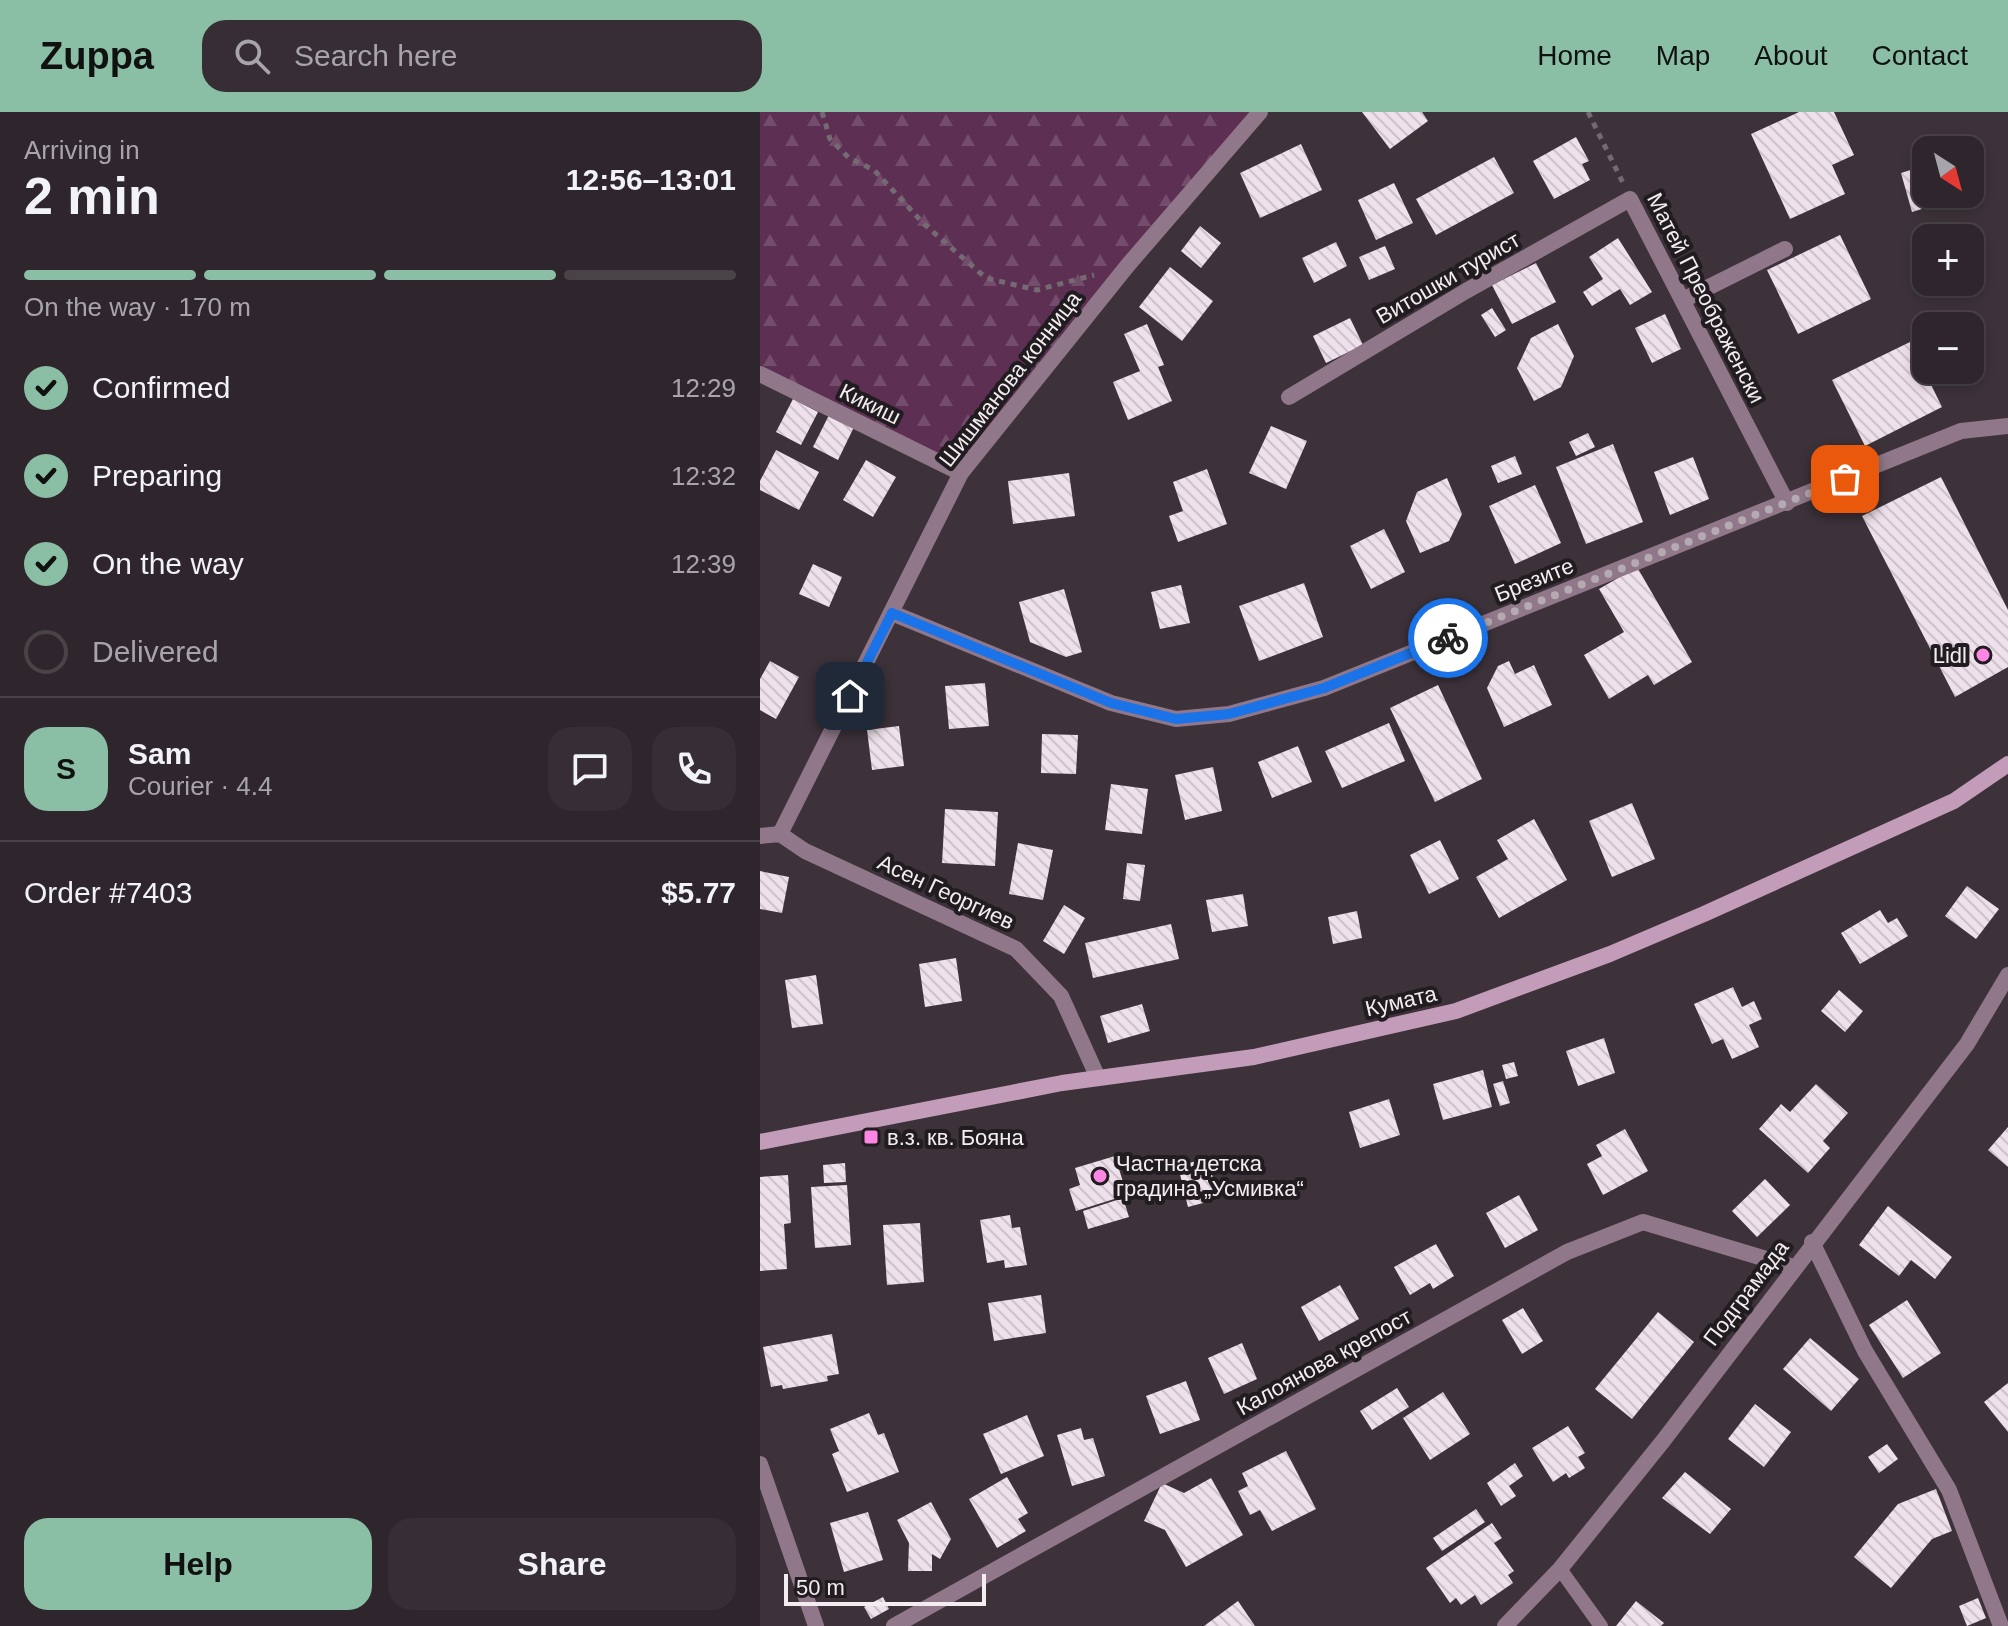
<!DOCTYPE html>
<meta charset="utf-8">
<style>
:root{--surface:#2e262c;--page:#362e34;--text:#f1f3f6;--muted:#a7a5a9;--line:#494348;--accent:#8abfa5}
body{margin:0;font-family:Arial,sans-serif;background:var(--page);color:var(--text);height:100vh;display:flex;flex-direction:column;font-size:30px;white-space:nowrap}
*{box-sizing:border-box;margin:0}
p{font-size:26px;color:var(--muted)}
.icon{flex:none;width:44px;height:44px;fill:none;stroke:currentColor;stroke-width:2;stroke-linecap:round;stroke-linejoin:round}
.map{position:relative;flex:1;overflow:hidden}
.details{display:flex;flex-direction:column;background:var(--surface);width:760px}
.details>*{flex:none}
.needle{width:52px;rotate:144deg}
.fabs{position:absolute;left:1152px;top:24px;display:grid;gap:16px}
.fabs a{display:grid;place-items:center;width:72px;height:72px;border-radius:16px;background:var(--surface);box-shadow:0 4px 12px #0003,0 0 0 2px var(--line);font-size:40px}
.scale{position:absolute;left:24px;bottom:20px;width:202px;box-sizing:border-box;padding-left:8px;border:4px solid #f3ecf1;border-top:0;font-size:22px;line-height:28px;white-space:nowrap;color:#f3ecf1;-webkit-text-stroke:6px #211c1f;paint-order:stroke}
.pin{position:absolute;display:grid;place-items:center;width:68px;height:68px;color:#fff;margin:-34px;border-radius:16px;box-shadow:0 4px 12px #0006}
.courier{position:absolute;display:grid;place-items:center;width:80px;height:80px;margin:-40px;border:6px solid #1a73e8;border-radius:50%;background:#fff;color:#222;box-shadow:0 2px 10px #0007}
.headline em{font-style:normal;font-weight:800}
.headline div{display:flex;flex-direction:column-reverse}
.headline{display:flex;align-items:center;justify-content:space-between;height:136px;padding:0 24px}
h1{font-size:52px;font-weight:800;line-height:60px}
.bar{display:grid;grid-template-columns:repeat(4,1fr);gap:12px 8px;align-content:center;height:96px;padding:0 24px}
.bar i{height:10px;border-radius:6px;background:var(--line)}
.bar .active{background:var(--accent)}
.bar p{grid-column:span 4}
.line{display:flex;align-items:center;gap:20px;padding:0 24px;border-top:2px solid var(--line)}
.line div{flex:1}
.round{display:grid;place-items:center;flex:none;width:84px;height:84px;border-radius:24px;background:var(--page)}
ol{padding:0 24px;list-style:none}
li{display:flex;align-items:center;gap:24px;height:88px}
li p{margin-inline-start:auto}
li .icon{padding:8px;border-radius:50%;background:var(--accent);color:#111;stroke-width:4}
li:last-child{color:var(--muted)}
li i{width:44px;height:44px;border:4px solid var(--line);border-radius:50%}
.cta{display:flex;gap:16px;margin-top:auto;padding:16px 24px}
.cta a{flex:1;height:92px;border-radius:24px;background:var(--accent);color:#111;font-size:32px;font-weight:800;line-height:92px;text-align:center}
.cta a+a{background:var(--page);color:var(--text)}
header{display:flex;align-items:center;gap:48px;box-sizing:border-box;height:112px;padding:0 40px;background:var(--accent);color:#111}
header strong{font-size:38px}
nav{display:flex;gap:44px;margin-inline-start:auto;font-size:28px}
.search{width:560px;height:72px;background:var(--page);display:flex;align-items:center;gap:20px;box-sizing:border-box;padding:0 28px;border-radius:24px;color:var(--muted);font-size:30px}
main{display:flex;flex:1;min-height:0}
.map>svg:first-child{display:block}
.forest{fill:url(#forest-firs)}
.building{fill:url(#building-back-hatch)}
.lines{fill:none;stroke-linecap:round;stroke-linejoin:round}
.path{stroke:#746b72;stroke-width:5;stroke-dasharray:6 6;stroke-linecap:butt}
.service{stroke:#90788a;stroke-width:14}
.minor{stroke:#90788a;stroke-width:16}
.secondary{stroke:#c39cb9;stroke-width:16}
.done{stroke:#b3abb1;stroke-width:8;stroke-dasharray:0 14.4}
.route{stroke:#1a73e8;stroke-width:10}
.poi-dot{fill:#fc86e3;stroke:#211c1f;stroke-width:3}
.labels{text-anchor:middle;dominant-baseline:central;stroke-width:8;stroke-linejoin:round;paint-order:stroke}
.street-label{font-size:22px;fill:#f3ecf1;stroke:#211c1f}
.poi-label{font-size:22px;fill:#f3ecf1;stroke:#211c1f;text-anchor:start}
</style>
<header>
<strong>Zuppa</strong>
<div class="search"><svg class="icon" aria-label="search" viewBox="0 0 24 24"><circle cx="10" cy="10" r="6"/><path d="M15 15l6 6"/></svg>Search here</div>
<nav><a>Home</a><a>Map</a><a>About</a><a>Contact</a></nav>
</header>
<main>
<section class="details">
<div class="headline"><div><h1>2 min</h1><p>Arriving in</p></div><em>12:56–13:01</em></div>
<div class="bar"><i class="active"></i><i class="active"></i><i class="active"></i><i></i><p>On the way · 170 m</p></div>
<ol>
<li><svg class="icon" aria-label="check" viewBox="0 0 24 24"><path d="M5 12l5 5 9-10"/></svg>Confirmed<p>12:29</p></li>
<li><svg class="icon" aria-label="check" viewBox="0 0 24 24"><path d="M5 12l5 5 9-10"/></svg>Preparing<p>12:32</p></li>
<li><svg class="icon" aria-label="check" viewBox="0 0 24 24"><path d="M5 12l5 5 9-10"/></svg>On the way<p>12:39</p></li>
<li><i></i>Delivered</li>
</ol>
<div class="line" style="height:144px"><b class="round" style="background:var(--accent);color:#111">S</b><div><b>Sam</b><p>Courier · 4.4</p></div><a class="round"><svg class="icon" aria-label="chat" viewBox="0 0 24 24"><path d="M4 5h16v11H9l-5 4z"/></svg></a><a class="round"><svg class="icon" aria-label="phone" viewBox="0 0 24 24"><path d="M5 4h4l2 5-3 2q2 4 5 5l2-3 5 2v4C11 20 4 13 5 4z"/></svg></a></div>
<div class="line" style="height:104px"><div>Order #7403</div><b>$5.77</b></div>
<div class="cta"><a>Help</a><a>Share</a></div>
</section>
<div class="map">
<svg width="1248" height="1514" viewBox="0 0 1248 1514">
<defs>
<pattern id="forest-firs" width="22" height="20" patternUnits="userSpaceOnUse" patternTransform="scale(2)"><rect width="22" height="20" fill="#5d2f53"/><path d="M5 1l3.5 6h-7zM16 11l3.5 6h-7z" fill="#754d6c"/></pattern>
<pattern id="building-back-hatch" width="6" height="6" patternUnits="userSpaceOnUse" patternTransform="scale(2)"><rect width="6" height="6" fill="#efe1eb"/><path d="M-1 5l2 2M0 0l6 6M5-1l2 2" fill="none" stroke="#cec2ca"/></pattern>
</defs>
<rect width="100%" height="100%" fill="#3d323a"/>
<polygon class="forest" points="0,0 500,0 201,361 0,253"/>
<g class="building">
<polygon points="602,0 662,0 668,9 630,37"/>
<polygon points="1039,0 1074,0 1094,43 1072,53 1085,82 1030,107 991,22"/>
<polygon points="816,25 829,49 822,52 830,68 794,87 773,49"/>
<polygon points="541,32 562,78 500,106 480,61"/>
<polygon points="734,45 754,81 676,123 656,87"/>
<polygon points="1166,53 1166,82 1186,82 1188,89 1152,100 1141,61"/>
<polygon points="634,71 653,111 616,128 598,88"/>
<polygon points="440,114 461,131 441,156 421,139"/>
<polygon points="1080,123 1111,187 1038,222 1007,158"/>
<polygon points="858,126 892,180 870,193 860,177 832,194 823,180 843,167 829,145"/>
<polygon points="576,130 587,154 554,171 542,146"/>
<polygon points="625,134 635,157 609,168 599,145"/>
<polygon points="776,151 796,190 752,212 732,173"/>
<polygon points="410,155 453,189 422,229 379,195"/>
<polygon points="732,196 746,218 735,225 721,203"/>
<polygon points="905,202 921,237 892,251 875,216"/>
<polygon points="590,206 603,233 566,251 553,224"/>
<polygon points="387,212 404,253 398,255 412,289 368,308 353,270 380,259 364,222"/>
<polygon points="798,212 814,244 801,275 774,289 757,256 771,226"/>
<polygon points="1150,230 1182,295 1105,334 1072,268"/>
<polygon points="33,287 58,300 41,333 16,320"/>
<polygon points="69,303 94,315 78,348 53,335"/>
<polygon points="511,314 547,329 526,377 489,361"/>
<polygon points="828,321 835,335 816,344 809,330"/>
<polygon points="853,332 883,410 826,432 796,355"/>
<polygon points="16,338 59,360 39,398 0,378 0,369"/>
<polygon points="755,344 762,362 738,371 731,354"/>
<polygon points="933,345 949,387 910,403 894,360"/>
<polygon points="106,348 136,365 113,405 83,388"/>
<polygon points="447,357 467,412 418,430 409,404 423,399 413,370"/>
<polygon points="309,361 315,404 253,412 248,369"/>
<polygon points="1181,365 1248,498 1248,555 1195,585 1102,404"/>
<polygon points="687,366 702,402 689,429 660,441 646,409 657,380"/>
<polygon points="775,373 801,431 755,452 729,394"/>
<polygon points="624,417 645,460 611,477 590,434"/>
<polygon points="53,452 82,465 69,495 39,482"/>
<polygon points="877,455 932,550 894,573 888,563 849,587 824,543 864,520 839,477"/>
<polygon points="544,471 563,525 499,549 479,494"/>
<polygon points="421,473 430,511 400,517 391,480"/>
<polygon points="304,477 322,540 306,545 270,530 259,490"/>
<polygon points="10,549 39,565 16,607 0,598 0,567"/>
<polygon points="749,549 755,562 774,553 792,593 744,615 727,576 738,554"/>
<polygon points="225,571 229,614 189,617 185,574"/>
<polygon points="678,573 722,667 675,690 630,596"/>
<polygon points="629,611 645,649 582,676 565,639"/>
<polygon points="139,614 144,654 112,658 107,618"/>
<polygon points="282,622 318,623 316,662 281,661"/>
<polygon points="538,634 552,670 512,686 498,650"/>
<polygon points="453,655 462,699 425,708 415,663"/>
<polygon points="351,672 388,677 382,722 345,718"/>
<polygon points="872,691 895,747 852,765 829,709"/>
<polygon points="185,697 238,700 235,754 182,751"/>
<polygon points="774,707 807,768 739,806 716,765 748,747 737,728"/>
<polygon points="680,728 699,767 669,782 650,743"/>
<polygon points="258,731 293,738 283,788 249,782"/>
<polygon points="367,751 385,753 380,789 363,787"/>
<polygon points="0,759 29,765 22,801 0,797"/>
<polygon points="1207,774 1239,797 1216,827 1185,804"/>
<polygon points="483,782 488,814 452,820 446,788"/>
<polygon points="304,793 325,806 304,842 283,829"/>
<polygon points="1120,798 1128,811 1137,806 1148,824 1100,852 1081,821"/>
<polygon points="597,799 602,826 573,832 568,805"/>
<polygon points="411,812 419,847 333,866 325,831"/>
<polygon points="196,846 202,889 165,895 159,852"/>
<polygon points="56,863 63,912 32,916 25,868"/>
<polygon points="973,875 982,895 994,889 1002,907 989,913 999,935 972,947 963,927 952,932 934,892"/>
<polygon points="1079,878 1103,899 1085,920 1061,899"/>
<polygon points="382,892 390,919 348,931 340,904"/>
<polygon points="844,926 855,961 818,974 806,939"/>
<polygon points="754,950 758,964 746,967 742,953"/>
<polygon points="723,958 732,995 683,1008 673,972"/>
<polygon points="743,969 750,991 740,994 733,972"/>
<polygon points="1056,972 1088,1001 1063,1029 1070,1036 1048,1061 999,1017 1021,992 1030,1000"/>
<polygon points="629,987 640,1023 600,1036 589,1000"/>
<polygon points="1248,1015 1248,1055 1228,1038"/>
<polygon points="865,1017 888,1059 843,1083 827,1052 842,1044 836,1033"/>
<polygon points="355,1044 367,1083 316,1099 309,1077 320,1073 315,1056"/>
<polygon points="448,1046 458,1087 428,1095 418,1054"/>
<polygon points="85,1051 86,1070 64,1071 63,1053"/>
<polygon points="28,1063 31,1111 24,1112 27,1157 0,1159 0,1065"/>
<polygon points="1005,1067 1030,1093 997,1125 972,1099"/>
<polygon points="87,1073 91,1133 55,1136 51,1075"/>
<polygon points="759,1083 778,1118 745,1136 726,1101"/>
<polygon points="363,1086 369,1105 328,1117 323,1099"/>
<polygon points="1128,1094 1192,1145 1175,1167 1151,1148 1139,1164 1099,1133"/>
<polygon points="250,1103 252,1116 260,1115 267,1153 245,1156 244,1148 227,1151 220,1108"/>
<polygon points="160,1111 164,1170 127,1173 123,1113"/>
<polygon points="676,1132 694,1164 673,1177 670,1171 650,1183 634,1155"/>
<polygon points="580,1173 599,1207 559,1229 541,1195"/>
<polygon points="281,1183 286,1221 234,1229 228,1191"/>
<polygon points="1147,1188 1181,1241 1143,1266 1109,1213"/>
<polygon points="763,1196 783,1229 762,1242 742,1208"/>
<polygon points="898,1200 934,1230 872,1307 835,1277"/>
<polygon points="72,1222 79,1262 67,1264 68,1269 23,1277 22,1273 11,1275 3,1235"/>
<polygon points="1050,1226 1099,1267 1071,1299 1023,1257"/>
<polygon points="482,1231 497,1267 464,1282 448,1246"/>
<polygon points="426,1269 440,1308 400,1322 386,1284"/>
<polygon points="1248,1271 1248,1320 1224,1290"/>
<polygon points="637,1276 649,1295 612,1318 600,1299"/>
<polygon points="683,1280 710,1322 670,1348 643,1306"/>
<polygon points="995,1292 1031,1320 1004,1355 968,1327"/>
<polygon points="109,1301 118,1323 124,1321 139,1360 87,1380 72,1342 79,1339 70,1317"/>
<polygon points="267,1303 284,1344 241,1362 223,1322"/>
<polygon points="808,1314 825,1341 818,1345 825,1356 809,1366 806,1361 793,1370 772,1336"/>
<polygon points="321,1316 324,1328 333,1326 345,1364 312,1374 297,1323"/>
<polygon points="1127,1332 1138,1347 1119,1361 1108,1345"/>
<polygon points="526,1339 556,1397 512,1419 500,1398 490,1403 478,1379 488,1374 482,1361"/>
<polygon points="755,1351 763,1364 749,1374 756,1384 741,1394 727,1371"/>
<polygon points="925,1360 971,1397 950,1422 902,1386"/>
<polygon points="247,1365 268,1401 258,1407 266,1419 237,1436 209,1387"/>
<polygon points="451,1366 483,1423 426,1455 405,1418 384,1409 402,1371 424,1381"/>
<polygon points="1176,1377 1192,1419 1172,1427 1131,1476 1094,1445 1138,1392"/>
<polygon points="171,1390 191,1427 180,1447 172,1442 172,1459 148,1459 149,1431 137,1408"/>
<polygon points="716,1397 725,1410 682,1439 673,1426"/>
<polygon points="108,1400 123,1448 84,1460 70,1411"/>
<polygon points="732,1411 742,1426 734,1431 754,1459 748,1463 753,1471 721,1493 715,1483 701,1493 696,1486 690,1491 666,1456"/>
<polygon points="123,1485 129,1497 111,1507 104,1495"/>
<polygon points="1218,1486 1226,1506 1207,1514 1199,1494"/>
<polygon points="478,1489 495,1514 444,1514"/>
<polygon points="876,1489 904,1511 901,1514 856,1514"/>
</g>
<g class="lines">
<g class="path">
<polyline points="62,0 70,27 89,46 114,58 164,112 226,166 277,178 334,163"/>
<polyline points="828,0 863,71"/>
</g>
<polyline class="service" points="800,1457 841,1514"/>
<g class="minor">
<polyline points="923,188 1025,137"/>
<polyline points="0,262 201,361"/>
<polyline points="529,285 706,179 870,87 1027,391"/>
<polyline points="132,501 351,591 416,607 469,602 564,576 1201,319 1248,314"/>
<polyline points="20,722 201,361 368,153 500,0"/>
<polyline points="0,724 20,722 45,739 256,837 301,884 338,966"/>
<polyline points="1052,1130 1105,1239 1189,1378 1241,1514"/>
<polyline points="0,1352 56,1514"/>
<polyline points="134,1514 807,1140 883,1110 1033,1155"/>
<polyline points="745,1514 800,1457 903,1329 1207,932 1248,863"/>
</g>
<polyline class="secondary" points="0,1030 302,971 494,945 696,899 850,842 944,802 1194,689 1248,652"/>
</g>
<g class="lines">
<polyline class="done" points="688,526 1085,367"/>
<polyline class="route" points="90,584 132,501 351,591 416,607 469,602 564,576 688,526"/>
</g>
<g class="poi-dot">
<circle cx="1223" cy="543" r="8"/>
<rect x="103" y="1017" width="16" height="16" rx="4"/>
<circle cx="340" cy="1064" r="8"/>
</g>
<g class="labels">
<g class="street-label">
<text transform="translate(688 166) rotate(-30)">Витошки турист</text>
<text transform="translate(946 186) rotate(63)">Матей Преображенски</text>
<text transform="translate(250 267) rotate(-52)">Шишманова конница</text>
<text transform="translate(110 292) rotate(26)">Кикиш</text>
<text transform="translate(774 468) rotate(-22)">Брезите</text>
<text transform="translate(186 780) rotate(25)">Асен Георгиев</text>
<text transform="translate(641 889) rotate(-13)">Кумата</text>
<text transform="translate(986 1181) rotate(-53)">Подграмада</text>
<text transform="translate(564 1250) rotate(-29)">Калоянова крепост</text>
</g>
<g class="poi-label">
<text x="1207" y="543" text-anchor="end">Lidl</text>
<text x="127" y="1025">в.з. кв. Бояна</text>
<text x="356" y="1051">Частна детска<tspan x="356" dy="25">градина „Усмивка“</tspan></text>
</g>
</g>
</svg>
<div class="fabs">
<a><svg class="needle" viewBox="-14 -14 28 28"><path d="M0-13l5 13h-10z" fill="#e53935"/><path d="M0 13l5-13h-10z" fill="#a7a5a9"/></svg></a>
<a>+</a>
<a>−</a>
</div>
<div class="scale">50 m</div>
<div class="pin" style="left:1085px;top:367px;background:#ea580c"><svg class="icon" aria-label="bag" viewBox="0 0 24 24"><path d="M5 8h14l-1 12H6zM9 8a3 3 0 0 1 6 0"/></svg></div>
<div class="pin" style="left:90px;top:584px;background:#1f2937"><svg class="icon" aria-label="home" viewBox="0 0 24 24"><path d="M3 11l9-7 9 7M6 9v11h12V9"/></svg></div>
<div class="courier" style="left:688px;top:526px"><svg class="icon" aria-label="bike" viewBox="0 0 24 24"><circle cx="6" cy="16" r="4"/><circle cx="18" cy="16" r="4"/><path d="M6 16l4-8h5l3 8M10 8l3 8H6M13 5h3"/></svg></div>
</div>
</main>
